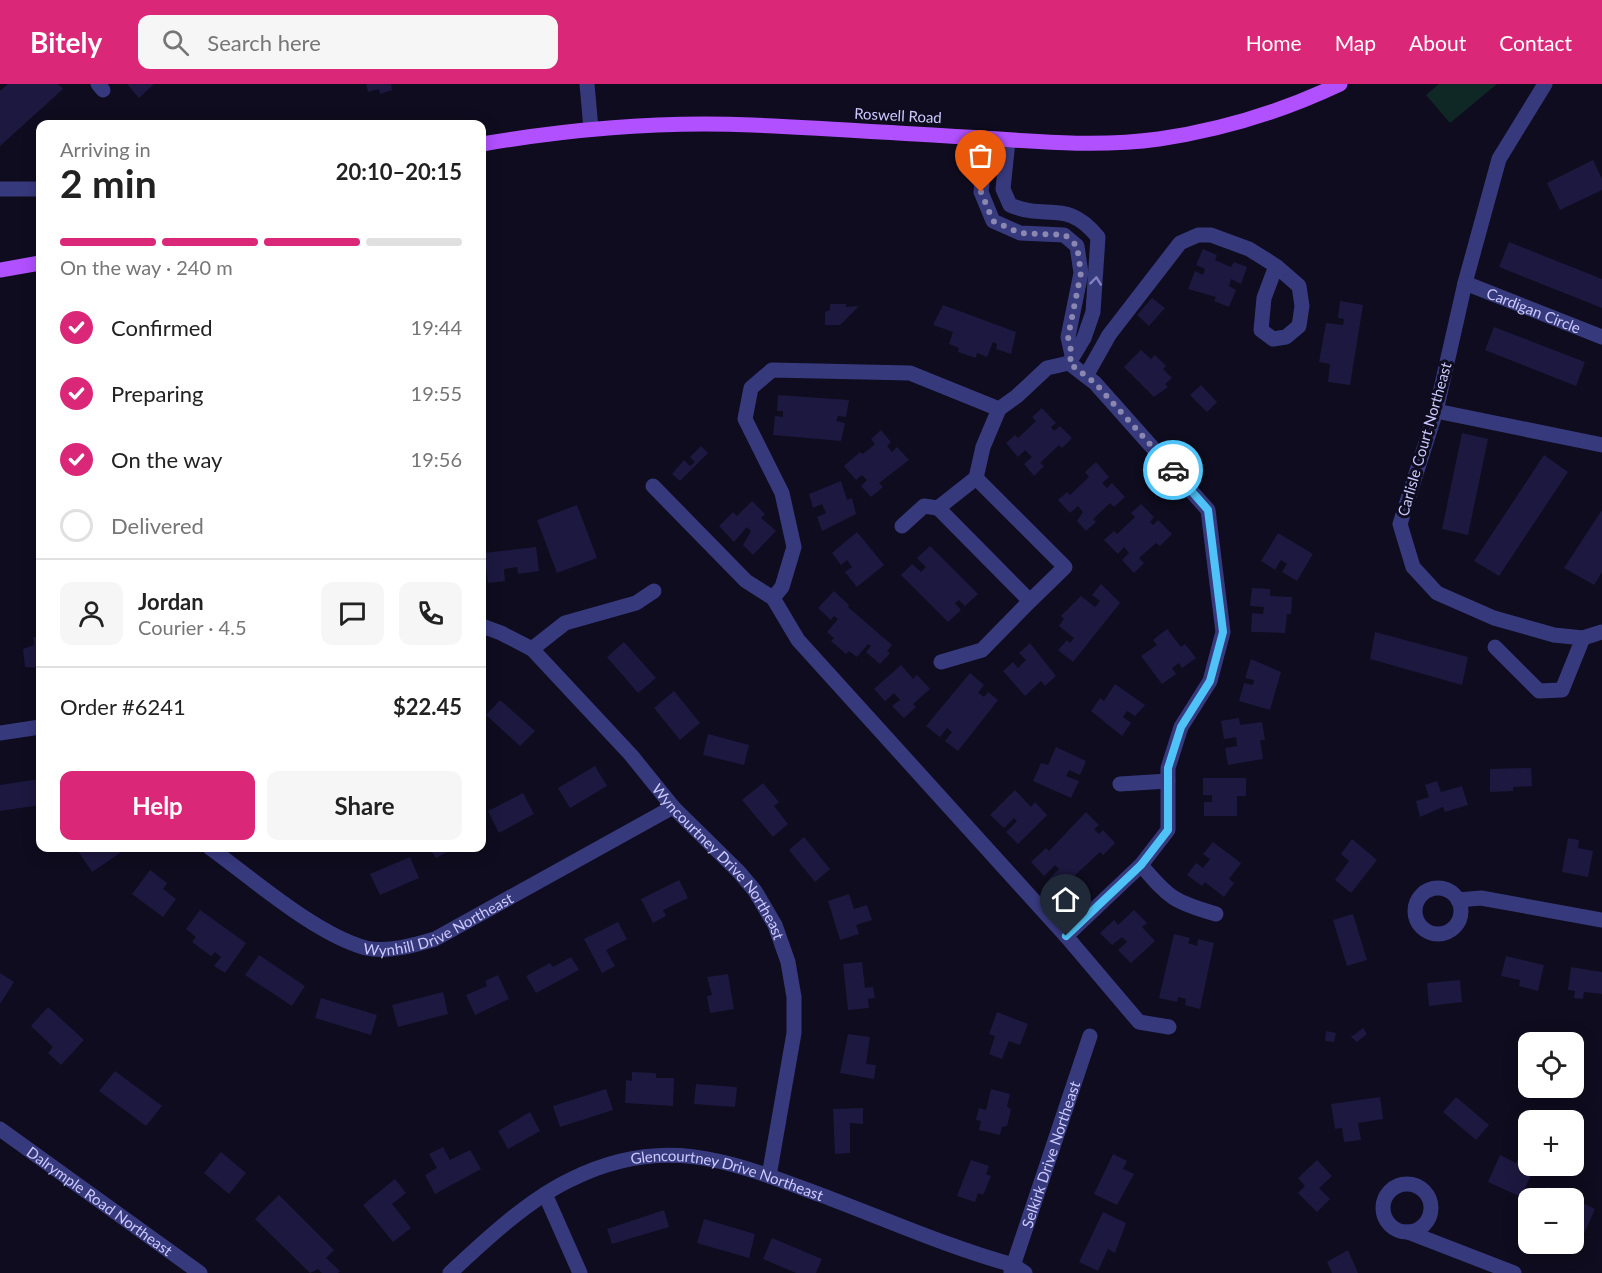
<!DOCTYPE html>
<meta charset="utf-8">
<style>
:root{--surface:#fff;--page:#f6f6f6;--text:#222;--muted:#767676;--line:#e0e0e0;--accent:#db2777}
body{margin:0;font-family:Lato,sans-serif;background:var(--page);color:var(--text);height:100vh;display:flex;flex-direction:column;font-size:22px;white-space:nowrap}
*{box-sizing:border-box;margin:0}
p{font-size:20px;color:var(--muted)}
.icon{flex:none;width:33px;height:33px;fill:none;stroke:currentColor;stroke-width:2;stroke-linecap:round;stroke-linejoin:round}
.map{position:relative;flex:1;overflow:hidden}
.details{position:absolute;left:36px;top:36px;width:450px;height:732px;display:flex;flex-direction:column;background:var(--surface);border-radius:12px;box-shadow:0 3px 15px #0003}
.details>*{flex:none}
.tools{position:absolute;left:1518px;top:948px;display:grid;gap:12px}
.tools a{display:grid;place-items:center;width:66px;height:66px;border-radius:12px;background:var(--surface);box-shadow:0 3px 15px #0003;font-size:30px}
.pin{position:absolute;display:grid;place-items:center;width:51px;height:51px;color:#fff;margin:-62px -26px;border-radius:50% 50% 50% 0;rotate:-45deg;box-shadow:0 0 6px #0007}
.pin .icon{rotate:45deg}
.courier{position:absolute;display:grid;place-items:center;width:60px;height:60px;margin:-30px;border:4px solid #4fc3f7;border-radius:50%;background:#fff;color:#222;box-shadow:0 2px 8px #0007}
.overview em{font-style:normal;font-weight:700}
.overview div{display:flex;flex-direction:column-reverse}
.overview{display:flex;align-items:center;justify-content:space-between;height:102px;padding:0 24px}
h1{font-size:39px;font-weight:700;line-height:45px}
.bar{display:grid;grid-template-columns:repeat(4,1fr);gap:9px 6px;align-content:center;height:72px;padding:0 24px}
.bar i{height:8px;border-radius:4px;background:var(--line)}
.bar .on{background:var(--accent)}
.bar p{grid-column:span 4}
.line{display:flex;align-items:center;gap:15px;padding:0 24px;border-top:2px solid var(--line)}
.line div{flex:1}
.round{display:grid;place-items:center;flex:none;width:63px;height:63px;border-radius:12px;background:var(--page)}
ol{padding:0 24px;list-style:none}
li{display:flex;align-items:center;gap:18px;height:66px}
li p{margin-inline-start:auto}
li .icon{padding:6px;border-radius:50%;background:var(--accent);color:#fff;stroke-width:4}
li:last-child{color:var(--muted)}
li i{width:33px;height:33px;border:3px solid var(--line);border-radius:50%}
.cta{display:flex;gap:12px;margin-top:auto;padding:12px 24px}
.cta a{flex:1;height:69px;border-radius:12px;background:var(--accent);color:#fff;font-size:24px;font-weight:700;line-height:69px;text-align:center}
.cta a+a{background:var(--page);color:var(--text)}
header{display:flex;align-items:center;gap:36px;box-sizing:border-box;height:84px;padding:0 30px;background:var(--accent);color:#fff}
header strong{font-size:28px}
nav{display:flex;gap:33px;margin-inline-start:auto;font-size:21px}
.search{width:420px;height:54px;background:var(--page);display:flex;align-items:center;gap:15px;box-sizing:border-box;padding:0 21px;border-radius:12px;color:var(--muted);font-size:22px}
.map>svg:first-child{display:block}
.green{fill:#0f2826}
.building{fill:#1d183f}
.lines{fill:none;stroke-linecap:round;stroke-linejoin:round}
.minor{stroke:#37397d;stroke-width:15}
.major{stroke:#b150ff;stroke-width:15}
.oneway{stroke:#8281be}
.done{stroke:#8a87b0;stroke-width:6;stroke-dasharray:0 10.8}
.route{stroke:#4fc3f7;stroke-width:8}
.labels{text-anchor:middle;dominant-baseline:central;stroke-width:6;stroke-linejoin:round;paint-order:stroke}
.street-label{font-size:15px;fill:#ccc9ff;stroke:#0e0c1e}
</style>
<header>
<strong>Bitely</strong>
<div class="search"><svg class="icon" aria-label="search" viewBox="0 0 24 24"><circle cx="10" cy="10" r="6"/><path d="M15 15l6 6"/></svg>Search here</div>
<nav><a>Home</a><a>Map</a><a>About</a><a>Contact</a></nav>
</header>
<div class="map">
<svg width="1602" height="1189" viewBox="0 0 1602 1189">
<rect width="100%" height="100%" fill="#0e0c1e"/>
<polygon class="green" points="1439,0 1497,0 1450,39 1426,11"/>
<g class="building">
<polygon points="8,0 58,0 63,5 0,62 0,7"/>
<polygon points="127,0 154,0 139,14"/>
<polygon points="366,0 391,0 392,6 380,10 379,5 368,8"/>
<polygon points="1593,76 1602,95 1602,106 1560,126 1547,99"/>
<polygon points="1509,158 1602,195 1602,224 1499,183"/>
<polygon points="1203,165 1217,171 1215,176 1231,183 1234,178 1247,183 1241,200 1231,195 1229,202 1236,206 1229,223 1214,217 1216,213 1188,205 1195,187 1203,191 1205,185 1196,181"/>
<polygon points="1152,214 1165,224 1149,242 1137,231"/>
<polygon points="1340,217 1363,221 1350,301 1328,298 1330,280 1319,278 1326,239 1343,241 1344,235 1338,234"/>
<polygon points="830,220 846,220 846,223 859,222 840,241 825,241 825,228 830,226"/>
<polygon points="943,221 1016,248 1011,270 996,265 997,260 993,258 987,273 977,269 976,274 958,268 959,264 949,260 953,248 933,241"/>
<polygon points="1494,243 1585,278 1576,302 1485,266"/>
<polygon points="1141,266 1151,275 1155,271 1166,282 1163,285 1172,294 1165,300 1168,303 1154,313 1124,283"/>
<polygon points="1201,301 1217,318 1207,328 1190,311"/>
<polygon points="778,311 849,316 846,333 838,332 836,337 845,339 841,357 773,351 775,332 783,333 783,327 777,327"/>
<polygon points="1042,324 1056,339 1051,343 1054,347 1060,342 1072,354 1062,364 1059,361 1040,379 1044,382 1034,392 1024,380 1032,373 1025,366 1018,373 1006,359 1015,351 1018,354 1036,337 1032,333"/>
<polygon points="881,346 891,358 887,362 892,368 897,363 909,376 879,399 883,403 871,413 861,402 867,396 862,391 856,396 844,382 860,368 863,370 875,360 871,355"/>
<polygon points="1462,349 1488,355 1468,451 1442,445"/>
<polygon points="701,362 708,369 680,397 672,390 684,376 690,382 695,378 690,373"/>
<polygon points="1544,371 1568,388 1499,492 1474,477"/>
<polygon points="1096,378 1109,393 1102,399 1107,404 1112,399 1125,413 1114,423 1110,419 1093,435 1096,438 1086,447 1077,437 1083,428 1078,422 1070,429 1058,416 1067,408 1070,411 1089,393 1085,388"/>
<polygon points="841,397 847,416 852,414 856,430 822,447 817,433 826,429 822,420 813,424 809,410"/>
<polygon points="752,417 765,430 761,434 776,447 753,471 743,461 751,447 747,443 734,458 719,442 733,428 737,432"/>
<polygon points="1141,420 1154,433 1150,438 1153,441 1158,436 1172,450 1160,462 1156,459 1139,474 1144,479 1134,489 1122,476 1129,469 1124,463 1118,470 1104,456 1114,447 1117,450 1135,433 1131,429"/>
<polygon points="577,421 597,474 557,489 537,436"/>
<polygon points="1602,426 1602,488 1594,501 1564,484"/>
<polygon points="857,448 884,481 857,503 845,488 852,483 847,476 841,481 832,469"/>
<polygon points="1278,449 1313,470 1297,497 1282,488 1287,480 1281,476 1275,486 1261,477"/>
<polygon points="930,462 978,510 965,522 959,516 955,519 961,526 948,538 901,491 912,480 921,488 926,483 917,474"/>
<polygon points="536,463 539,487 518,490 517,483 504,485 505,497 488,499 484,469"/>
<polygon points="1101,500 1120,519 1073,578 1058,566 1067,556 1070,559 1074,554 1059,542 1064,535 1061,532 1081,512 1095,523 1100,517 1092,511"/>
<polygon points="1252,504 1270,505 1270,512 1292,513 1291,530 1287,530 1285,549 1251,548 1252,529 1263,530 1264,523 1250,522"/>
<polygon points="834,507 849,521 848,523 892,561 887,567 890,569 880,580 866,568 871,562 868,560 857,573 849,567 846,570 831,557 834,554 827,548 838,535 834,532 831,536 818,524"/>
<polygon points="1167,545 1181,563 1185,560 1196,574 1182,584 1179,579 1172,584 1176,590 1162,600 1141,572 1157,561 1153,556"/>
<polygon points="1375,548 1468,573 1462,601 1370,575"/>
<polygon points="33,553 40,553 40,584 25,583 23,565 34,561"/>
<polygon points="624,558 656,594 638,609 607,573"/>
<polygon points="1030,559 1056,592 1045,602 1041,597 1025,612 1003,587 1013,578 1018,584 1026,576 1019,569"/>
<polygon points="1251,575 1281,588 1270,626 1239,617 1244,599 1253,601 1254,596 1245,594"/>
<polygon points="901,581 913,595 917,591 930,605 913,620 916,623 904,634 892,622 900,616 894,609 885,617 874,605"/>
<polygon points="970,589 984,601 978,609 984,613 988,608 998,616 958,667 945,657 952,648 947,644 940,653 926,642"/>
<polygon points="1115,600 1145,621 1135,632 1127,627 1123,633 1131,639 1122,652 1091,627 1100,614 1104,617"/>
<polygon points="674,607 700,639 680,656 654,624"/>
<polygon points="500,616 535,647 520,662 486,631"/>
<polygon points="1239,634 1240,641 1262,638 1265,656 1260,656 1263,675 1228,681 1225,664 1237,662 1236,653 1224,655 1221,637"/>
<polygon points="708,650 749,661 744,681 703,671"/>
<polygon points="1056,663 1086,677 1080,691 1069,686 1066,692 1079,697 1071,714 1033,697 1041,679 1048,681"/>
<polygon points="595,682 607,702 570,724 558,704"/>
<polygon points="1531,684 1532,702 1513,703 1513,707 1490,708 1490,685"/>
<polygon points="1203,694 1246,694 1246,712 1237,712 1237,732 1204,732 1204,718 1212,718 1212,711 1203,711"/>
<polygon points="40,695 40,721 0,727 0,701"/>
<polygon points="1437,697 1441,708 1462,702 1468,721 1445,728 1443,723 1420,733 1416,717 1429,713 1425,701"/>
<polygon points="763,699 779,718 774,722 788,740 773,753 742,716"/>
<polygon points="1015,706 1031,723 1035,718 1047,731 1018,760 1006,748 1017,737 1014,734 1004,744 990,731"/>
<polygon points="523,709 534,730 499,749 488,727"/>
<polygon points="1086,728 1099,741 1094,745 1099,750 1103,746 1115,759 1103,771 1100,768 1072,794 1075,797 1062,809 1049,795 1059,785 1055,781 1044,792 1031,778 1046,764 1049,767"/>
<polygon points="804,753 830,785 815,798 789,766"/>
<polygon points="1568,754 1579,756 1578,764 1593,767 1588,793 1562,788"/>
<polygon points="1352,755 1377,776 1351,809 1335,796 1349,777 1341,770"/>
<polygon points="1213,758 1241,779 1229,795 1234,799 1224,813 1205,798 1202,802 1187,791 1196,779 1203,784 1210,775 1203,770"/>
<polygon points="76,764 116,764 120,769 92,788"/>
<polygon points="429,764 454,764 436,774"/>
<polygon points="410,773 419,794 380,811 370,790"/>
<polygon points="150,786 167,799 163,805 176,815 163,833 132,810"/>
<polygon points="679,796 688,814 663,826 666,832 653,839 641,815"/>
<polygon points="849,810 854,825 867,821 872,836 856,841 859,850 840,856 828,817"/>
<polygon points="200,826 246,859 225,889 214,882 221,873 215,868 211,872 192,858 196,853 186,845"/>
<polygon points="1134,826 1147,839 1142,843 1155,857 1131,879 1118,866 1127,858 1122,853 1112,861 1100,849 1114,836 1118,841"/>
<polygon points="1353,830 1367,876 1347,882 1333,836"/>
<polygon points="618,838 627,855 606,866 615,882 602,889 584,855"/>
<polygon points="1174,850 1190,854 1188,859 1197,862 1198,855 1214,859 1200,925 1185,921 1186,915 1178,913 1177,918 1159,914"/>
<polygon points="259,871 305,902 292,922 245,891"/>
<polygon points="1506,872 1544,881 1538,907 1519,902 1520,896 1501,892"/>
<polygon points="571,873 579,886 536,909 526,892 550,879 553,883"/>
<polygon points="862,878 865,904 873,903 875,914 868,915 869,924 848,926 843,880"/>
<polygon points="1571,883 1602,888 1602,910 1584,908 1583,915 1574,914 1575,907 1568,906"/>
<polygon points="0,889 14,898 0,920"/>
<polygon points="728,890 734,925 710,929 707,912 712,911 707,893"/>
<polygon points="498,891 509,915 475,931 466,911 487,902 485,897"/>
<polygon points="1460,896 1462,918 1429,922 1427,899"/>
<polygon points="443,908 448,930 398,943 392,921"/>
<polygon points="321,914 377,931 371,951 315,934"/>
<polygon points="48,923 84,956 61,981 48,969 53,963 31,942"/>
<polygon points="997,928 1028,940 1020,961 1009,957 1002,975 989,970 995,952 989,950"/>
<polygon points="1363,944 1367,950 1357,958 1351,953"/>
<polygon points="1326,947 1336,949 1334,958 1325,957"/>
<polygon points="848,950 870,953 866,980 876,981 874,995 840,989"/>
<polygon points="115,987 162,1022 146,1042 99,1007"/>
<polygon points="632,988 656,989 656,994 674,994 673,1022 625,1019 626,996 632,997"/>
<polygon points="696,1000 737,1003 735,1023 694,1020"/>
<polygon points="606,1005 613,1026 560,1043 553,1022"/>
<polygon points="991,1005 1010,1010 1007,1022 1011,1026 1007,1042 1002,1043 1000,1051 979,1046 981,1037 976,1036 979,1024 986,1026"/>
<polygon points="1380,1013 1383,1035 1358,1039 1361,1056 1344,1058 1342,1044 1335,1045 1331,1020"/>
<polygon points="1456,1013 1489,1041 1476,1056 1443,1028"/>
<polygon points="863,1024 863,1040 850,1039 850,1069 835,1070 833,1025"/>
<polygon points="530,1028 540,1047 508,1065 498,1047"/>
<polygon points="443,1063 450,1076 470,1066 481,1085 435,1110 425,1091 437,1084 429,1070"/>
<polygon points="221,1068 246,1089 229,1110 204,1089"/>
<polygon points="1113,1070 1127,1077 1123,1085 1134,1090 1117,1121 1094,1110"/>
<polygon points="1500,1071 1516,1079 1518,1074 1528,1082 1535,1082 1521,1113 1488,1098"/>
<polygon points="971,1076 989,1082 986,1090 991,1092 983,1111 978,1109 975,1118 957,1112"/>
<polygon points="1317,1076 1332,1092 1319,1104 1330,1115 1317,1128 1298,1109 1305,1102 1298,1094"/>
<polygon points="395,1095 406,1109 392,1120 411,1144 393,1158 363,1121"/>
<polygon points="1547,1103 1571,1114 1542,1114"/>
<polygon points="279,1111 334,1166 326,1174 340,1187 338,1189 322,1189 318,1185 310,1189 255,1135"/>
<polygon points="1574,1115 1595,1125 1584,1150 1574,1145"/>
<polygon points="664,1126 669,1143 612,1160 607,1145"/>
<polygon points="1103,1128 1126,1139 1115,1169 1108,1165 1098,1187 1079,1178"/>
<polygon points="704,1135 755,1150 749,1174 697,1159"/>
<polygon points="772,1154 822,1175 816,1189 796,1189 763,1175"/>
<polygon points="1348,1166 1358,1189 1332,1189 1327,1178"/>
</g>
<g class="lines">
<g class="minor">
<polyline points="98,0 103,6"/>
<polyline points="587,0 591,45"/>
<polyline points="1545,0 1499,75 1465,199 1436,327 1400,440 1413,483 1437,509 1494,534 1554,551 1583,554 1602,548"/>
<polyline points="987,55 981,108 993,137 1020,149 1064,151 1077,162 1081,189 1068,253 1072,271"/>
<path d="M1008,57L1003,105L1010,121C1048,137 1066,114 1098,153L1093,228L1084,254L1069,279"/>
<polyline points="0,105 40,105"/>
<path id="s1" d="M1465,199L1602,253"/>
<polyline points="1086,292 1109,251 1180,159 1198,151 1211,151 1249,165 1276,182 1299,202 1302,222 1299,242 1286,253 1273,255 1261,246 1264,214 1276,182"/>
<polyline points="1436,327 1602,361"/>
<polyline points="976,394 1065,483 1030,517"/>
<polyline points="653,402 746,497 773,514 798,556 1066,852 1139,938 1169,943"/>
<polyline points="938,424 1030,517 982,566 941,578"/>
<polyline points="902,442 924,422 938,424 976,394 983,363 999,325"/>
<polyline points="773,514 782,503 794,463 782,409 745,335 751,304 772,286 910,289 999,325 1017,312 1047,284 1069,279"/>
<path id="s2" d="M482,542L501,549L532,565L631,671L673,723L739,788L755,807L775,841L788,878L794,913V949L769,1092"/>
<polyline points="1495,563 1539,607 1562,606 1583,554"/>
<polyline points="532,565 565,539 636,519 654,507"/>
<polyline points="0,649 40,643"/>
<polyline points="1120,700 1168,697"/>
<path id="s3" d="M210,764C253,795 315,850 366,864C387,869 415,861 435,855L673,723"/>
<path d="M1141,781C1169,814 1174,818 1216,830"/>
<circle cx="1438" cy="827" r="23"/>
<polyline points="1458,816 1481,814 1602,836"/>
<polyline points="1066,852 1141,781 1168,746 1168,684 1181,643 1210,597 1223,548 1208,426 1095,299 1069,279"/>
<path id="s4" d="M0,1045L200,1189"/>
<circle cx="1407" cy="1124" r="24"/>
<polyline points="545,1110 580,1189"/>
<polyline points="1408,1148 1514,1189"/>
<path id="s5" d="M1011,1188L1090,952"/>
<path id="s6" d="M450,1189C484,1157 529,1115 572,1095C665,1049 732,1078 821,1111C885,1135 948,1163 1013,1181L1025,1189"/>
</g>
<g class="major">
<path d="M482,60C570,45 662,37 752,41C829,44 906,50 983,54C1041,58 1100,63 1159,55C1221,46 1283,27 1340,0"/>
<polyline points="0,186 40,179"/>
</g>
</g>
<defs><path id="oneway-chevron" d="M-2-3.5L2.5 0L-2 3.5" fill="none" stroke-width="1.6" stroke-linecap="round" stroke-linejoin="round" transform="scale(1.5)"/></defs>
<use class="oneway" href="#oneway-chevron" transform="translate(1096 197) rotate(-84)"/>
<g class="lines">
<polyline class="done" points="981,108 993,137 1020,149 1065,151 1077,162 1081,189 1068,253 1072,271 1069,279 1095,299 1173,386"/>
<polyline class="route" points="1066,852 1141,781 1168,746 1168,684 1181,643 1210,597 1223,548 1208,426 1173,386"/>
</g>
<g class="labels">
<g class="street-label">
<text transform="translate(898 31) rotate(3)">Roswell Road</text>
<text stroke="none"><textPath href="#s1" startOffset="74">Cardigan Circle</textPath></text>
<text transform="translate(1424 355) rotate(-74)">Carlisle Court Northeast</text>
<text stroke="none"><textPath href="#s2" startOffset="339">Wyncourtney Drive Northeast</textPath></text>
<text stroke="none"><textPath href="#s3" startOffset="264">Wynhill Drive Northeast</textPath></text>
<text stroke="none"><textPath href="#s5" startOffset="124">Selkirk Drive Northeast</textPath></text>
<text stroke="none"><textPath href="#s6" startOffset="316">Glencourtney Drive Northeast</textPath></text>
<text stroke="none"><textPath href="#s4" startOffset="123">Dalrymple Road Northeast</textPath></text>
</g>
</g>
</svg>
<div class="tools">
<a><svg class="icon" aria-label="locate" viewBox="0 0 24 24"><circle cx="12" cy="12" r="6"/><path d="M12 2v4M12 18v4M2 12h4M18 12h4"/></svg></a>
<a>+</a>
<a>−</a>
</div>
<div class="pin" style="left:981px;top:108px;background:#ea580c"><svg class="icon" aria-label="bag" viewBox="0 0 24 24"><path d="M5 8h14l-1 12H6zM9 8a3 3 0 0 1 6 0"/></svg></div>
<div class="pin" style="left:1066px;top:852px;background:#1f2937"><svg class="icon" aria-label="home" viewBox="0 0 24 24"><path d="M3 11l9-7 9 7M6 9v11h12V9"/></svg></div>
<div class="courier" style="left:1173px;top:386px"><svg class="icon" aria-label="car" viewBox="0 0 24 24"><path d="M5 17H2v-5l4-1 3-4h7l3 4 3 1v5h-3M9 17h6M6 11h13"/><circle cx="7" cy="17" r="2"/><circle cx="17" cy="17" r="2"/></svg></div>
<section class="details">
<div class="overview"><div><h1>2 min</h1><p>Arriving in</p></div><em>20:10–20:15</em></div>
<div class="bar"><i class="on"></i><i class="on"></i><i class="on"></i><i></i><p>On the way · 240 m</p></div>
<ol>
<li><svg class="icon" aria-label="check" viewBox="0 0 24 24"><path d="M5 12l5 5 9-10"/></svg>Confirmed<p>19:44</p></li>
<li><svg class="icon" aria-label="check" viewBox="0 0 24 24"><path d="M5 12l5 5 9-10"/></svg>Preparing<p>19:55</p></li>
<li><svg class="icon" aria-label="check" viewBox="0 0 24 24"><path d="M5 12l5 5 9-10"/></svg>On the way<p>19:56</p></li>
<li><i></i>Delivered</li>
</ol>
<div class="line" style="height:108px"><a class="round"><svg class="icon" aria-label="person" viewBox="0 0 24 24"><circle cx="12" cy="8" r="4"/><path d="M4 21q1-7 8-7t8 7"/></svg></a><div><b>Jordan</b><p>Courier · 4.5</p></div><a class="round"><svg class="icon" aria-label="chat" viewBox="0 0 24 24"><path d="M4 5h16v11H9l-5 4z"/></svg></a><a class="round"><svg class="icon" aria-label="phone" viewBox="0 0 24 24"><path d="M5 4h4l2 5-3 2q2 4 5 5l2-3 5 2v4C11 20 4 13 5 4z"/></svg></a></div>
<div class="line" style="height:78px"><div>Order #6241</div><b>$22.45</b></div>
<div class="cta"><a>Help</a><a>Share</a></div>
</section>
</div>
